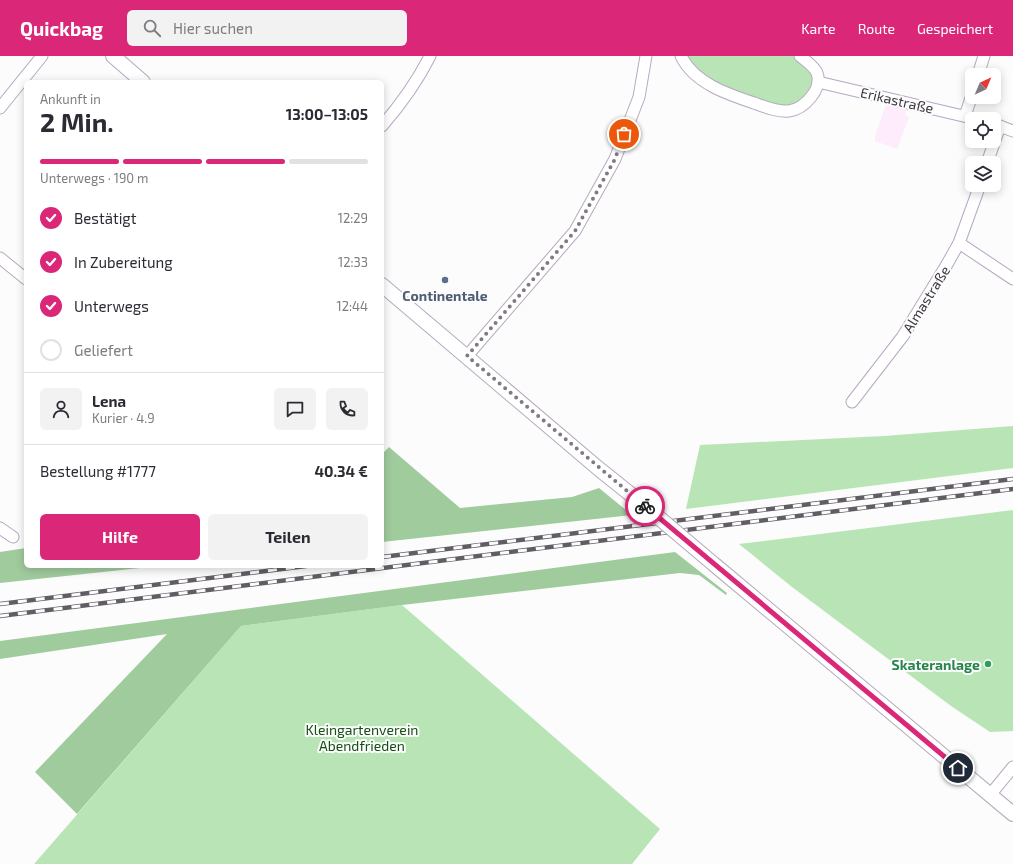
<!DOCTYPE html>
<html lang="de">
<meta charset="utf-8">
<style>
:root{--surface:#fff;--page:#f2f2f3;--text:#2b2b33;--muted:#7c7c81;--line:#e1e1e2;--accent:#db2777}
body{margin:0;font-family:"Exo 2",sans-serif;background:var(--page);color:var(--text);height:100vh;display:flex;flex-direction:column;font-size:15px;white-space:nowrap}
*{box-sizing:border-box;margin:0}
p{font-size:13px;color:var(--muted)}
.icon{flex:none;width:22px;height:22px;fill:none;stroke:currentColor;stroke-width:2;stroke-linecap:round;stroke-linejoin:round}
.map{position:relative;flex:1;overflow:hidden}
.panel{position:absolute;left:24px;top:24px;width:360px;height:488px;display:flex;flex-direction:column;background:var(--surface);border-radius:6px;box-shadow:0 2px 10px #0003}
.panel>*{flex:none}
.needle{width:26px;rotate:44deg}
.controls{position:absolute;left:965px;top:12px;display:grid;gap:8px}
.controls a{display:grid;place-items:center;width:36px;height:36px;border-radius:6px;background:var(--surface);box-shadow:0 2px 10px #0003;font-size:20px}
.pin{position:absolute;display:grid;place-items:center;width:34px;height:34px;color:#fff;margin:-17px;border:2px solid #fff;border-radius:50%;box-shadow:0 1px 4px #0007}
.courier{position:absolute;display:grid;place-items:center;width:40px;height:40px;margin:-20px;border:3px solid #db2777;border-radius:50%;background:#fff;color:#222;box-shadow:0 1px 5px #0007}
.head em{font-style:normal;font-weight:700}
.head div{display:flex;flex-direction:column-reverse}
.head{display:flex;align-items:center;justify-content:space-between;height:68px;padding:0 16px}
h1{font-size:26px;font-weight:700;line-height:30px}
.bar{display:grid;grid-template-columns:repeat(4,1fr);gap:6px 4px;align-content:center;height:48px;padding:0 16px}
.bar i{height:5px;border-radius:3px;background:var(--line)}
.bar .active{background:var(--accent)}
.bar p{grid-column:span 4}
.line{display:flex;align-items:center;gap:10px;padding:0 16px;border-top:1px solid var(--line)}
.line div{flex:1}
.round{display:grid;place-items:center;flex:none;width:42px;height:42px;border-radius:6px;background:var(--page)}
ol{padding:0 16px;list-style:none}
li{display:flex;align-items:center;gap:12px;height:44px}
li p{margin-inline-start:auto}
li .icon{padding:4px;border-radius:50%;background:var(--accent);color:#fff;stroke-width:4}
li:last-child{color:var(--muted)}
li i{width:22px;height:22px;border:2px solid var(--line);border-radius:50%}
.button{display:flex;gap:8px;margin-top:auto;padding:8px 16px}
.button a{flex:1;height:46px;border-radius:6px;background:var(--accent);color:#fff;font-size:16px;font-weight:700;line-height:46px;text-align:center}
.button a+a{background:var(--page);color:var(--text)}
header{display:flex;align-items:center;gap:24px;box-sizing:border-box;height:56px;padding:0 20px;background:var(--accent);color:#fff}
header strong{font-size:19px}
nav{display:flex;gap:22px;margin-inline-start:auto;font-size:14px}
.search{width:280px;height:36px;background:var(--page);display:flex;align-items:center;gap:10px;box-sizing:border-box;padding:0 14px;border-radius:6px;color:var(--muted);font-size:15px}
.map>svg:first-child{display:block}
.industrial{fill:#feebfb}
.green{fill:#b9e5b6}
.forest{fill:#a0cb9d}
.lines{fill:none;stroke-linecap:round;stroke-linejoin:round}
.minor-casing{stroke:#b8a8c1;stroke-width:13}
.tertiary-casing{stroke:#b8a8c1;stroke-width:16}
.minor{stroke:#fff;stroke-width:11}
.tertiary{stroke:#fff;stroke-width:14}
.rail-casing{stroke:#625d65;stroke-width:4.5}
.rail{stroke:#fcfcfc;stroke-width:3;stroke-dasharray:9;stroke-linecap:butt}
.tertiary-bridge-casing{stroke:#b8a8c1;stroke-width:16;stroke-linecap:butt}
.tertiary-bridge{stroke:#fff;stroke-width:14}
.done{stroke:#7f7b82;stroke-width:4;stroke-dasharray:0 7.2}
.route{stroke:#db2777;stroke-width:5}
.service-dot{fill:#5c6f8a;stroke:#fcfcfc;stroke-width:1.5}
.leisure-dot{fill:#2e9e5b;stroke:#fcfcfc;stroke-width:1.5}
.labels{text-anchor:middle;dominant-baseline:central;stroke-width:4;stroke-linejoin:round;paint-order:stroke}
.street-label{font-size:14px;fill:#3c3640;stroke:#fcfcfc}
.service-label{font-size:14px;font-weight:bold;fill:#4e5e75;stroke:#fcfcfc}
.leisure-label{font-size:14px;font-weight:bold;fill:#27864d;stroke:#fcfcfc;text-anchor:end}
.park-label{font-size:14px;fill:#134f13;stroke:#fcfcfc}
</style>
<header>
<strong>Quickbag</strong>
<div class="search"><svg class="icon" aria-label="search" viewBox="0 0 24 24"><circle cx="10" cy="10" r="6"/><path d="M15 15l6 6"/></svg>Hier suchen</div>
<nav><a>Karte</a><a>Route</a><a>Gespeichert</a></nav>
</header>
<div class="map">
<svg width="1013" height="808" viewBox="0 0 1013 808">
<rect width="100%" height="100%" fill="#fcfcfc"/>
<polygon class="industrial" points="887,46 907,53 905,59 909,61 897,93 875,85 875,80"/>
<g class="green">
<polygon points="681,0 800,0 817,18 813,38 789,55 724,36"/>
<polygon points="1013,370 1013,412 686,453 700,389 884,380"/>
<polygon points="1013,454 1013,675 990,676 951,650 792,531 739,488"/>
<polygon points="402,549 660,773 632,808 34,808 241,570"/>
</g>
<g class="forest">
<polygon points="389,391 460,452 572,441 599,432 632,459 382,486 382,398"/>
<polygon points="26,492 26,510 159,510 0,527 0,496"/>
<polygon points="675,496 727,537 726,539 699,519 680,517 402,549 241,570 77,758 35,716 167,578 0,603 0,585"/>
</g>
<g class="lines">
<g class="minor-casing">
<g id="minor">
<path d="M681,0C694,27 727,38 754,47C765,51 777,56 789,55C804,53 823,33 817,17C814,10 806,5 800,0"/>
<polyline points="978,19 984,0"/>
<polyline points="818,26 976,63"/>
<polyline points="0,52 42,0"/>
<polyline points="965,60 972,39"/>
<polyline points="994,68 1013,75"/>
<path d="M382,70C401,48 417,26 430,0"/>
<polyline points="987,107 1000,70"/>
<polyline points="959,187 1013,223"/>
<polyline points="0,202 26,223"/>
<polyline points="467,300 575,175 615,103 639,41 646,0"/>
<polyline points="852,346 903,280 946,210 959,187 980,129"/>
<polyline points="0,472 13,481"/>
<polyline points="990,739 1013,711"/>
</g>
</g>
<g class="tertiary-casing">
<g id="tertiary">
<polyline points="113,0 143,26"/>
<polyline points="382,229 599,413 639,445"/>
<polyline points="716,510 1013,758"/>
</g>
</g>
<use href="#minor" class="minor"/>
<use href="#tertiary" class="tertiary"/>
<g class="rail-casing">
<g id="rail">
<polyline points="382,501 1013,423"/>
<polyline points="0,548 306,510"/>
<polyline points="0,560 1013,433"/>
</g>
</g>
<use href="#rail" class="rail"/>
<g class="tertiary-bridge-casing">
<polyline id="tertiary-bridge" points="639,445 716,510"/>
</g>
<use href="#tertiary-bridge" class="tertiary-bridge"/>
</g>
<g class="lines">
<polyline class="done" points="624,78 615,103 575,175 467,300 645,450"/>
<polyline class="route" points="645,450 958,712"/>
</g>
<circle class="service-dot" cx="445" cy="224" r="4"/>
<circle class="leisure-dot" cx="988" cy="608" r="4"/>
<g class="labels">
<g class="street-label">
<text transform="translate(897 44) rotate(13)">Erikastraße</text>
<text transform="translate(926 243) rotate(-58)">Almastraße</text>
</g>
<g class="service-label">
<text x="445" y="239">Continentale</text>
</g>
<g class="leisure-label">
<text x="980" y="608">Skateranlage</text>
</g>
<g class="park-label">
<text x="362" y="673">Kleingartenverein<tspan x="362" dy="16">Abendfrieden</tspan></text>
</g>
</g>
</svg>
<div class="controls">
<a><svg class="needle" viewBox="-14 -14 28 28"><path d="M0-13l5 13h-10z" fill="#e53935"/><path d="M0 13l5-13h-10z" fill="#7c7c81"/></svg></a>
<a><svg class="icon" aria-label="locate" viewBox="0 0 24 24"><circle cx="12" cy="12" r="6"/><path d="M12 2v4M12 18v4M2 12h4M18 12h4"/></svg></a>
<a><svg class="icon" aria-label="layers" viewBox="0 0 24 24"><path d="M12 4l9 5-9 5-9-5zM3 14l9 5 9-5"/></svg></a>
</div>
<div class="pin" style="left:624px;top:78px;background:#ea580c"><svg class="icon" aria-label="bag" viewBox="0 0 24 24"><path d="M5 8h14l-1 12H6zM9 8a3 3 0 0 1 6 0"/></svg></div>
<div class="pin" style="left:958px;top:712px;background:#1f2937"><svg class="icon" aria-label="home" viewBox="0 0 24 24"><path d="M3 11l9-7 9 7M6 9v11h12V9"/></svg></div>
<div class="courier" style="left:645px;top:450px"><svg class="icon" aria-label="bike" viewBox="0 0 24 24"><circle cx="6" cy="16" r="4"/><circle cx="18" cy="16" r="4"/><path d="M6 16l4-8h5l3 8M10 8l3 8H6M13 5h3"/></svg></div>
<section class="panel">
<div class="head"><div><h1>2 Min.</h1><p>Ankunft in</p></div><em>13:00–13:05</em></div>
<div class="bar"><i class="active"></i><i class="active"></i><i class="active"></i><i></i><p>Unterwegs · 190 m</p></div>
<ol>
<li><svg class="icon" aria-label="check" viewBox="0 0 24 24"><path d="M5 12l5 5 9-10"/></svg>Bestätigt<p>12:29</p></li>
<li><svg class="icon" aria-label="check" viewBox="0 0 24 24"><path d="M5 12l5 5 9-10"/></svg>In Zubereitung<p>12:33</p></li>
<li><svg class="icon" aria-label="check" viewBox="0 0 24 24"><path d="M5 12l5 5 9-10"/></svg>Unterwegs<p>12:44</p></li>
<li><i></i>Geliefert</li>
</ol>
<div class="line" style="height:72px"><a class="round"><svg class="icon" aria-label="person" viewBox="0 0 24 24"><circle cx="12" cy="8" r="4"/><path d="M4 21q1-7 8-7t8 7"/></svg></a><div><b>Lena</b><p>Kurier · 4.9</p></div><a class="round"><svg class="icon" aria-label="chat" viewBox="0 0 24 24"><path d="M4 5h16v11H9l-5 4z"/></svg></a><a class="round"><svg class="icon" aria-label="phone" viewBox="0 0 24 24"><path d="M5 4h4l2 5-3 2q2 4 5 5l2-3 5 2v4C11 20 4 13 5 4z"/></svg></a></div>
<div class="line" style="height:52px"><div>Bestellung #1777</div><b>40.34 €</b></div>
<div class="button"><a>Hilfe</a><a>Teilen</a></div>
</section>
</div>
